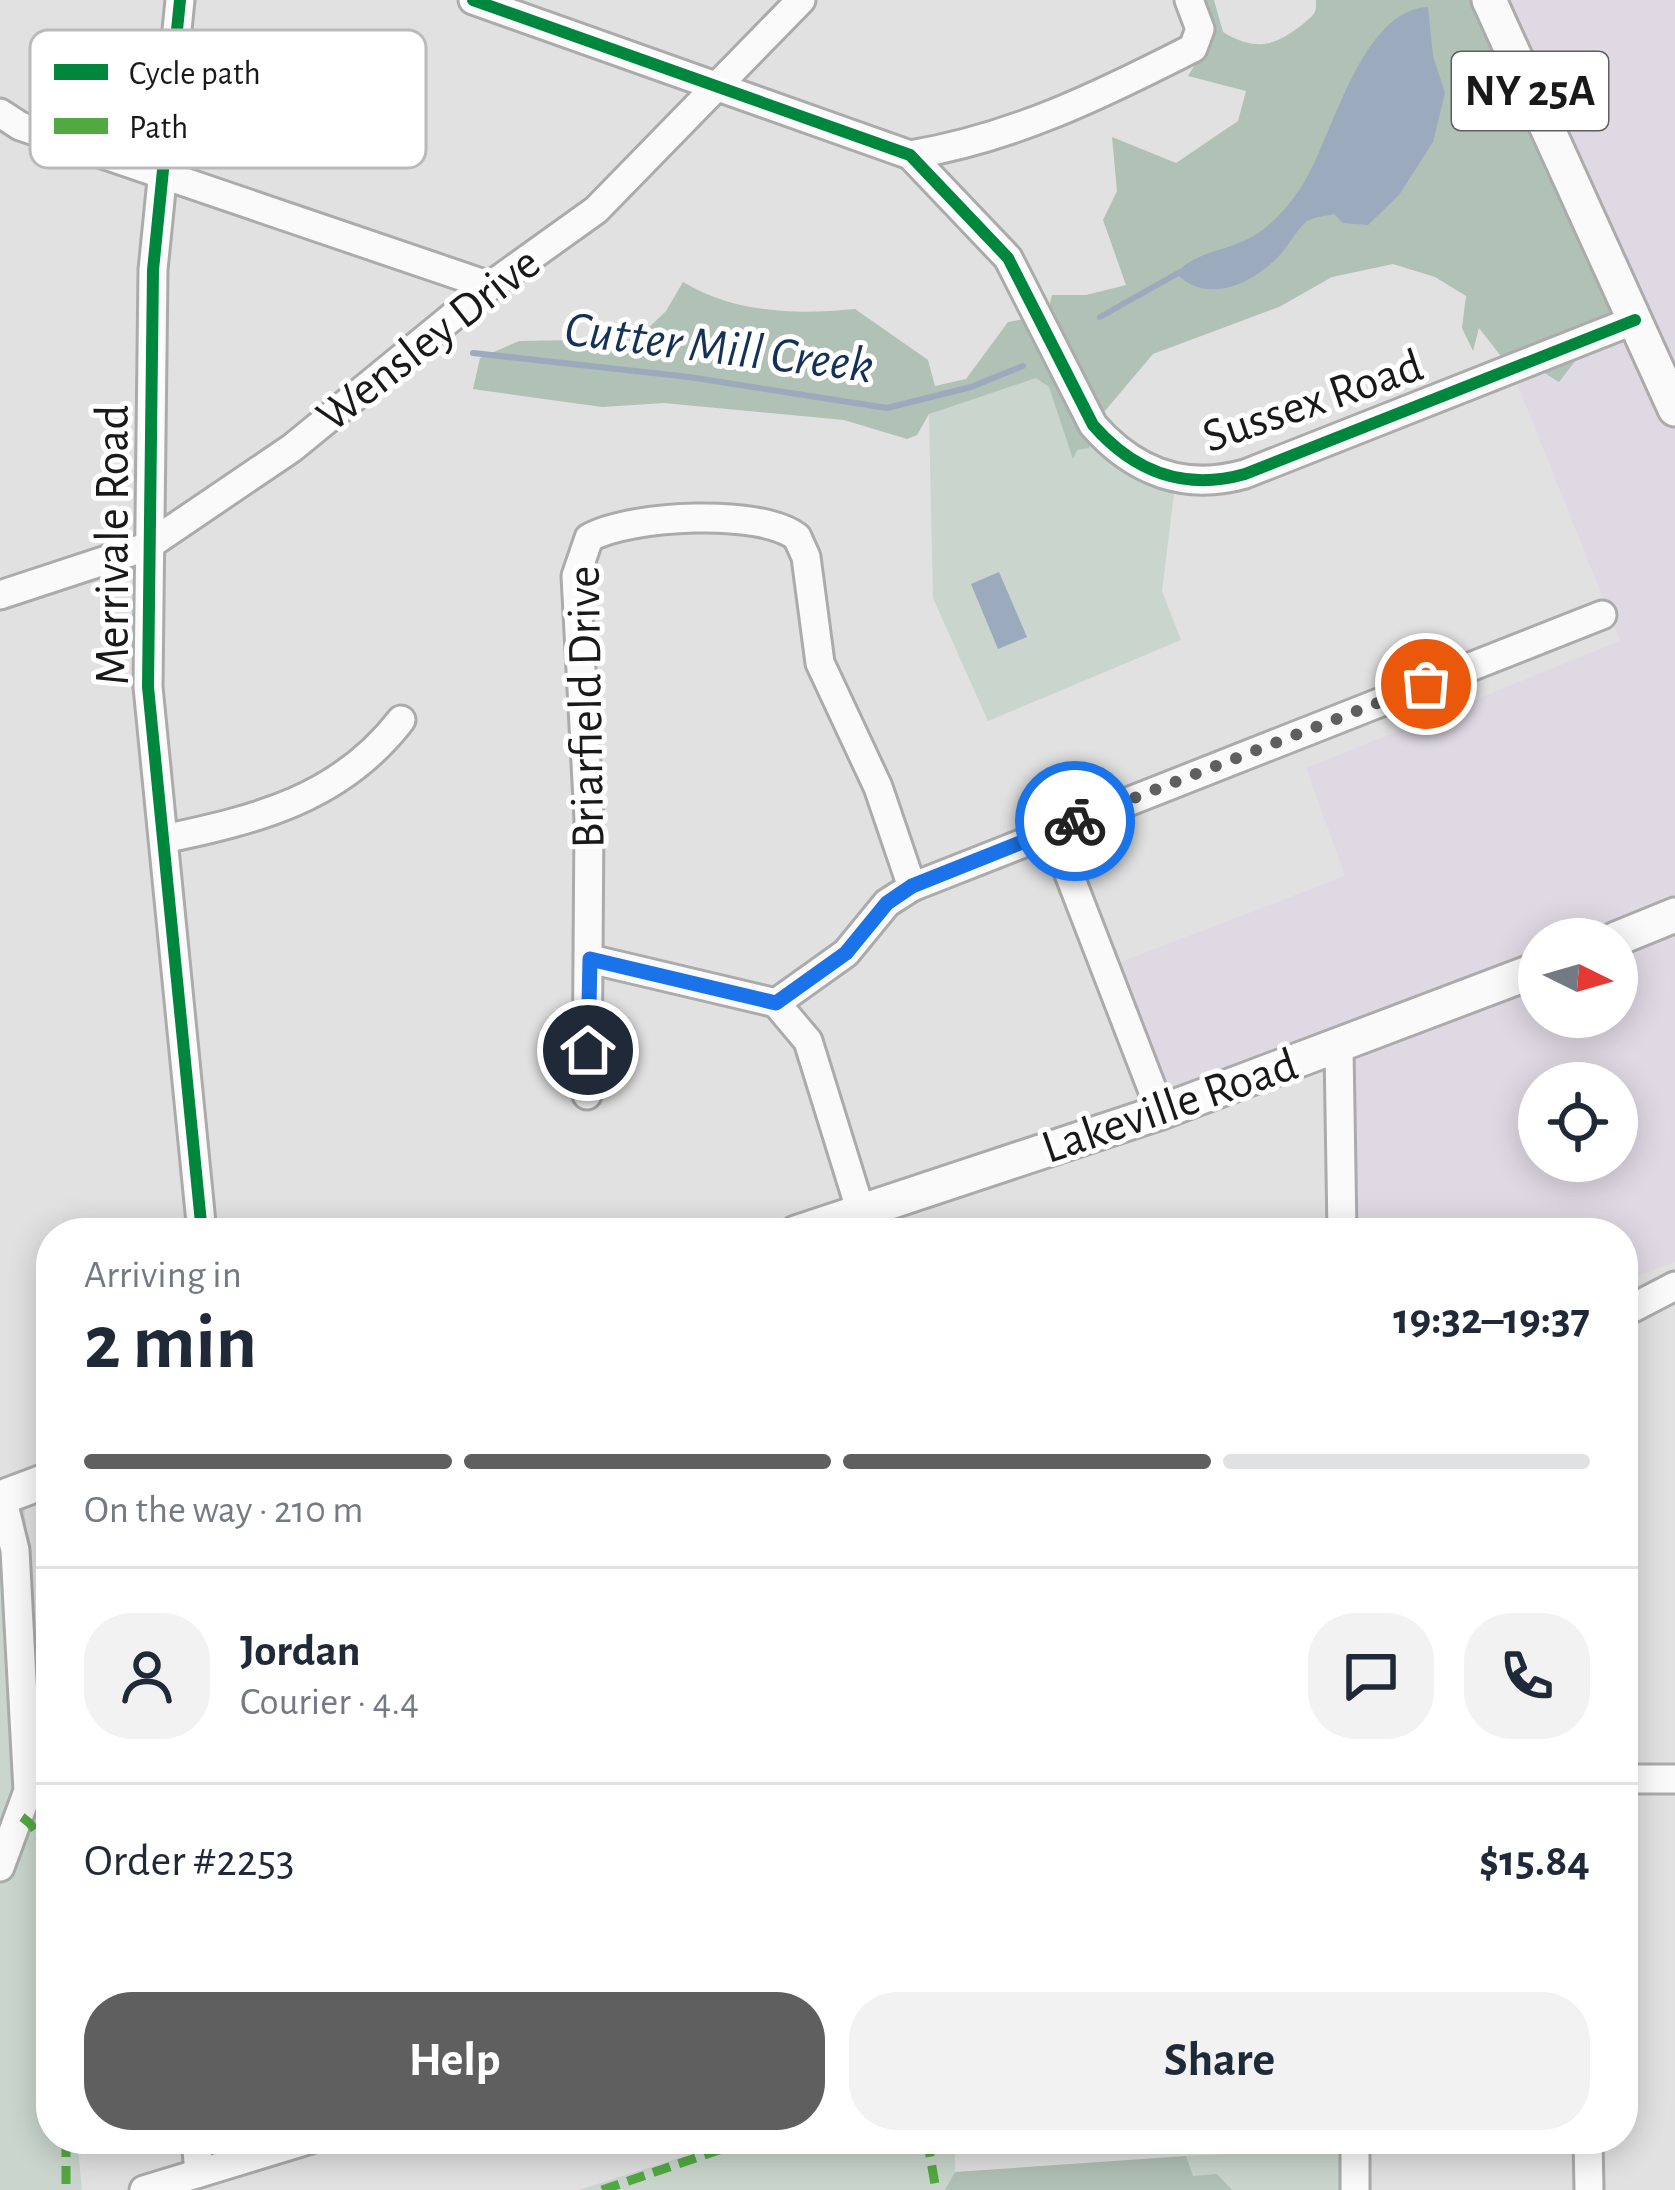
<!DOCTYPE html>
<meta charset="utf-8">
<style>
:root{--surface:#fff;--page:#f2f2f3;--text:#1f2937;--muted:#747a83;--line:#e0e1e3;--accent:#5f5f5f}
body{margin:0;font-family:"Alegreya Sans",sans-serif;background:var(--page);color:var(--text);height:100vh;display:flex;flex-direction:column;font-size:45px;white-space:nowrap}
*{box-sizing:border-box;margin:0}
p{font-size:39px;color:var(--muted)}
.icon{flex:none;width:66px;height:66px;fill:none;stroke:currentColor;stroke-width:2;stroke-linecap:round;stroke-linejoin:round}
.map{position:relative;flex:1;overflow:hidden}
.details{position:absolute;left:36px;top:1218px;width:1602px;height:936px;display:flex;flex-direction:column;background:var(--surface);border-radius:48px;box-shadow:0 6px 30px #0003}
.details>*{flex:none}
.needle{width:78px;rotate:95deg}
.controls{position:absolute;left:1518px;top:918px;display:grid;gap:24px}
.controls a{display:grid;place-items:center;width:120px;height:120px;border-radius:50%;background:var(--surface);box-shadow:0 6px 30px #0003;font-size:60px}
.pin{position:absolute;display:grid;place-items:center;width:102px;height:102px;color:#fff;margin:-51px;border:6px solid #fff;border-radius:50%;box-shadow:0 3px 12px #0007}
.courier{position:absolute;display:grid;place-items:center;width:120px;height:120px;margin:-60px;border:9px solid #1a73e8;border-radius:50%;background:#fff;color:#222;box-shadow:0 3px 15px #0007}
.overview em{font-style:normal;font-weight:700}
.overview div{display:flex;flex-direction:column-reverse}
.overview{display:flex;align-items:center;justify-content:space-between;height:204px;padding:0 48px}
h1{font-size:78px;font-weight:700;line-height:90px}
.bar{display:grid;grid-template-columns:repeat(4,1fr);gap:18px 12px;align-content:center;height:144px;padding:0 48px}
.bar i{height:15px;border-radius:9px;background:var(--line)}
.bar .selected{background:var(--accent)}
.bar p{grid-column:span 4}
.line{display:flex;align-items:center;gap:30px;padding:0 48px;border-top:3px solid var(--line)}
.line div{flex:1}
.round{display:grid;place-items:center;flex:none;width:126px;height:126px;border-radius:48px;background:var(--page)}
.primary-button{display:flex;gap:24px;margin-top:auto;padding:24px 48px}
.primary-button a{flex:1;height:138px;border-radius:48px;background:var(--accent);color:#fff;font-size:48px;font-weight:700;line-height:138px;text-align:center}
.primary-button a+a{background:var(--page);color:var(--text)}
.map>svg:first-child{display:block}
.commercial{fill:#dfd9e4;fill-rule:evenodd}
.green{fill:#c9d5cd}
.forest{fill:#b0c1b5}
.water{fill:#9caabe}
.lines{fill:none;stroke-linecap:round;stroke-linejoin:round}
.stream{stroke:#9caabe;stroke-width:6}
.minor-casing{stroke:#ababac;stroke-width:33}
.major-casing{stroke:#ababac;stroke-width:39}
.minor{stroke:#fafafb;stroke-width:27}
.major{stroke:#fafafb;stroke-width:33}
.quiet{stroke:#52a942;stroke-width:9;stroke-dasharray:18 9;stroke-linecap:butt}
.cycleway-casing{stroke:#fff;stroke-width:20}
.cycleway{stroke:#00873e;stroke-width:12}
.done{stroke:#5f5f5f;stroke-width:12;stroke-dasharray:0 21.6}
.route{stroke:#1a73e8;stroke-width:15}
.labels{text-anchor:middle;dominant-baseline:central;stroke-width:10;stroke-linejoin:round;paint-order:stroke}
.shield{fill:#fff;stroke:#5e5e5e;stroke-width:3}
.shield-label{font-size:45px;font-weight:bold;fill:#191919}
.street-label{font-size:48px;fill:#191919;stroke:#fff}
.water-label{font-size:51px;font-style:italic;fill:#143158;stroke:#fff}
.key{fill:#fff;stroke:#bababa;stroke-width:3}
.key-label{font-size:33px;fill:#191919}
</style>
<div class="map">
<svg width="1675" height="2190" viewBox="0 0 1675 2190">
<rect width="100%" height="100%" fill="#e1e1e2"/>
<path class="commercial" d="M1489,0H1675V1262L1623,1281V1233H1340L1339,1049L1174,1108L1118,963L1345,876L1306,768L1620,641L1511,369ZM1539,939H1617V1017H1539ZM1539,1083H1617V1161H1539Z"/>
<g class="green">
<polygon points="1059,357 1093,425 1176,478 1162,591 1181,640 988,721 933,598 929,414"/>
<polygon points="23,1492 51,1826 51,2139 77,2139 82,2190 0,2190 0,1500"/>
<polygon points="739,2139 955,2139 955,2190 579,2190"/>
<polygon points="1355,2148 1355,2190 1188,2190 1186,2156"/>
</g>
<g class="forest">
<path d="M1204,0H1214L1223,32C1256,52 1275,46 1303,24C1313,15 1317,15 1316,0H1489L1635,320L1579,356L1559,382L1538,369H1511L1479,328L1473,351L1462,328L1466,296L1435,277L1393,264L1332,277L1279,307L1153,354L1093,425L1089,448L1077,450L1073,459L1049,387L1036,378L929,414L917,435L907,439L844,420L664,403L602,407L473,389L480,358L519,341L637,339L666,311L683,282C734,313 796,315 855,309L928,360L935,386L966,379L1008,322L1047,315L1052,295H1086L1126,285L1103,220L1117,191L1112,137L1176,163L1238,121L1246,91L1188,76L1202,53Z"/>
<polygon points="1186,2156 1193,2176 1217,2174 1232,2190 945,2190 955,2172"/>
</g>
<g class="water">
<path d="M1428,7L1433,56L1445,93L1433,142L1399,195L1368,225L1343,223L1334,214C1326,216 1314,217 1307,221C1295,231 1288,248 1276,259C1248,286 1205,304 1176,273C1196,253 1215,253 1241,242C1267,232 1292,204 1306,179C1334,131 1362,10 1428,7Z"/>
<polygon points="999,572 1027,637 998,649 971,584"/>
</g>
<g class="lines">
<g class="stream">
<polyline points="1100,317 1180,272"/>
<polyline points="473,353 689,377 887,408 971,387 1023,366"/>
</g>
<g class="minor-casing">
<g id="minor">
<polyline points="180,0 153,270 148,687 202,1233"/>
<path d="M473,0L910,155L1008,258L1093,425C1134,472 1185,491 1245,474L1635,320"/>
<polyline points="0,113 20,126 490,286"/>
<path d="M910,155C1013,138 1101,95 1193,48L1200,29L1189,0"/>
<polyline points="0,595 146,547 292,448 490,286 596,210 801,0"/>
<polyline points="1052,830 1161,1112"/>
<path d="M164,839C258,819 340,799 401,720"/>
<polyline points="590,959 776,1003 808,1041 861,1212"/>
<polyline points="776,1003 846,953 887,903 912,887 1602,615"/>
<polyline points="1339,1049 1342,1233"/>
<path d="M587,1095L589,820L576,576L589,538C630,515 760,508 797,537L806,557L820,663L878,787L912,887"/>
<polyline points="1623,1313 1675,1286"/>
<polyline points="1623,1779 1675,1779"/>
<polyline points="0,1867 28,1791 15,1550 2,1497"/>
<polyline points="196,2139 199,2173"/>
<polyline points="1355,2139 1355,2190"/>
<polyline points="1588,2139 1589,2190"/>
<polyline points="144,2190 311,2139"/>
</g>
</g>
<g class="major-casing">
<g id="major">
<polyline points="1489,0 1675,409"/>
<polyline points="1616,939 1675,915"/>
<polyline points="796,1233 1161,1112 1539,969"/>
<polyline points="0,1498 51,1479"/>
</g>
</g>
<use href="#minor" class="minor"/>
<use href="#major" class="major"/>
<g class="quiet">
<path d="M22,1817C74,1852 30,1954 51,2003"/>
<polyline points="66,2139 66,2190"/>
<polyline points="927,2139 936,2190"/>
<polyline points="602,2190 751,2139"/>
</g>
<g class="cycleway-casing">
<g id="cycleway">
<polyline points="180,0 153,270 148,687 202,1233"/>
<path d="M473,0L910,155L1008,258L1093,425C1134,472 1185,491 1245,474L1635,320"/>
</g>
</g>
<use href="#cycleway" class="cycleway"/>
</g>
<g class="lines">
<polyline class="done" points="1075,821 1426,684"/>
<polyline class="route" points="588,1050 590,959 776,1003 846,953 887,903 912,886 1075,821"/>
</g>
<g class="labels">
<rect class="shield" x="1452" y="52" width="156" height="78" rx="9"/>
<g class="shield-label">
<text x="1530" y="91">NY 25A</text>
</g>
<g class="street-label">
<text transform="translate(429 340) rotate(-38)">Wensley Drive</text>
<text transform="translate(1313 402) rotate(-19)">Sussex Road</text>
<text transform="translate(114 545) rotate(-90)">Merrivale Road</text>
<text transform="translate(587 707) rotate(-91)">Briarfield Drive</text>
<text transform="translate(1170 1107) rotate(-19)">Lakeville Road</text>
</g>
<g class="water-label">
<text transform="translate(719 348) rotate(7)">Cutter Mill Creek</text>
</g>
</g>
<rect x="30" y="30" width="396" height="138" rx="18" class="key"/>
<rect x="54" y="64" width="54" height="16" fill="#00873e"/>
<rect x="54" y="118" width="54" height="16" fill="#52a942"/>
<g class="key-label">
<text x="129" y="84">Cycle path</text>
<text x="129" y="138">Path</text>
</g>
</svg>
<div class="controls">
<a><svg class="needle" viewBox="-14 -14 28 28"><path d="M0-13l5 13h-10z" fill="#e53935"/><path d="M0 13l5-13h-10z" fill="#747a83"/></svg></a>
<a><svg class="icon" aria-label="locate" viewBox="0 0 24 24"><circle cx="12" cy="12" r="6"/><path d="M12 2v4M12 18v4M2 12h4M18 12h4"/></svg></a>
</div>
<div class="pin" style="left:1426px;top:684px;background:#ea580c"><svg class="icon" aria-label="bag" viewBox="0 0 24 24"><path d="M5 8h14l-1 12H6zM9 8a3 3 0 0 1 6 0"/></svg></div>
<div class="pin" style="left:588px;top:1050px;background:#1f2937"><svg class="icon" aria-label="home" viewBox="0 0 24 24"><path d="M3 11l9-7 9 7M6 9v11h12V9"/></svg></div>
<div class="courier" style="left:1075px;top:821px"><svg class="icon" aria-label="bike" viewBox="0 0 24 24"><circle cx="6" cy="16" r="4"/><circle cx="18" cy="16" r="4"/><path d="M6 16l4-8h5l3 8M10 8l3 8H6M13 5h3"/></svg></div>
<section class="details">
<div class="overview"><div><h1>2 min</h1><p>Arriving in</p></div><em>19:32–19:37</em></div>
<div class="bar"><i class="selected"></i><i class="selected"></i><i class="selected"></i><i></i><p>On the way · 210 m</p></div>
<div class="line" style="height:216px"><a class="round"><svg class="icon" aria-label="person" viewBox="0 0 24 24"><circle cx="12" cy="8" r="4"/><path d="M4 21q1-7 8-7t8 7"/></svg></a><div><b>Jordan</b><p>Courier · 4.4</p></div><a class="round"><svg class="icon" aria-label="chat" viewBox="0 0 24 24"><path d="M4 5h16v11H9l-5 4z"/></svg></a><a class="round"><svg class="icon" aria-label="phone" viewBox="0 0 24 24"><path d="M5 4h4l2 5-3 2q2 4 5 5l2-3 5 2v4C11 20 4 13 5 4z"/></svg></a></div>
<div class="line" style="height:156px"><div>Order #2253</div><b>$15.84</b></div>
<div class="primary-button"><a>Help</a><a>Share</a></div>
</section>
</div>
